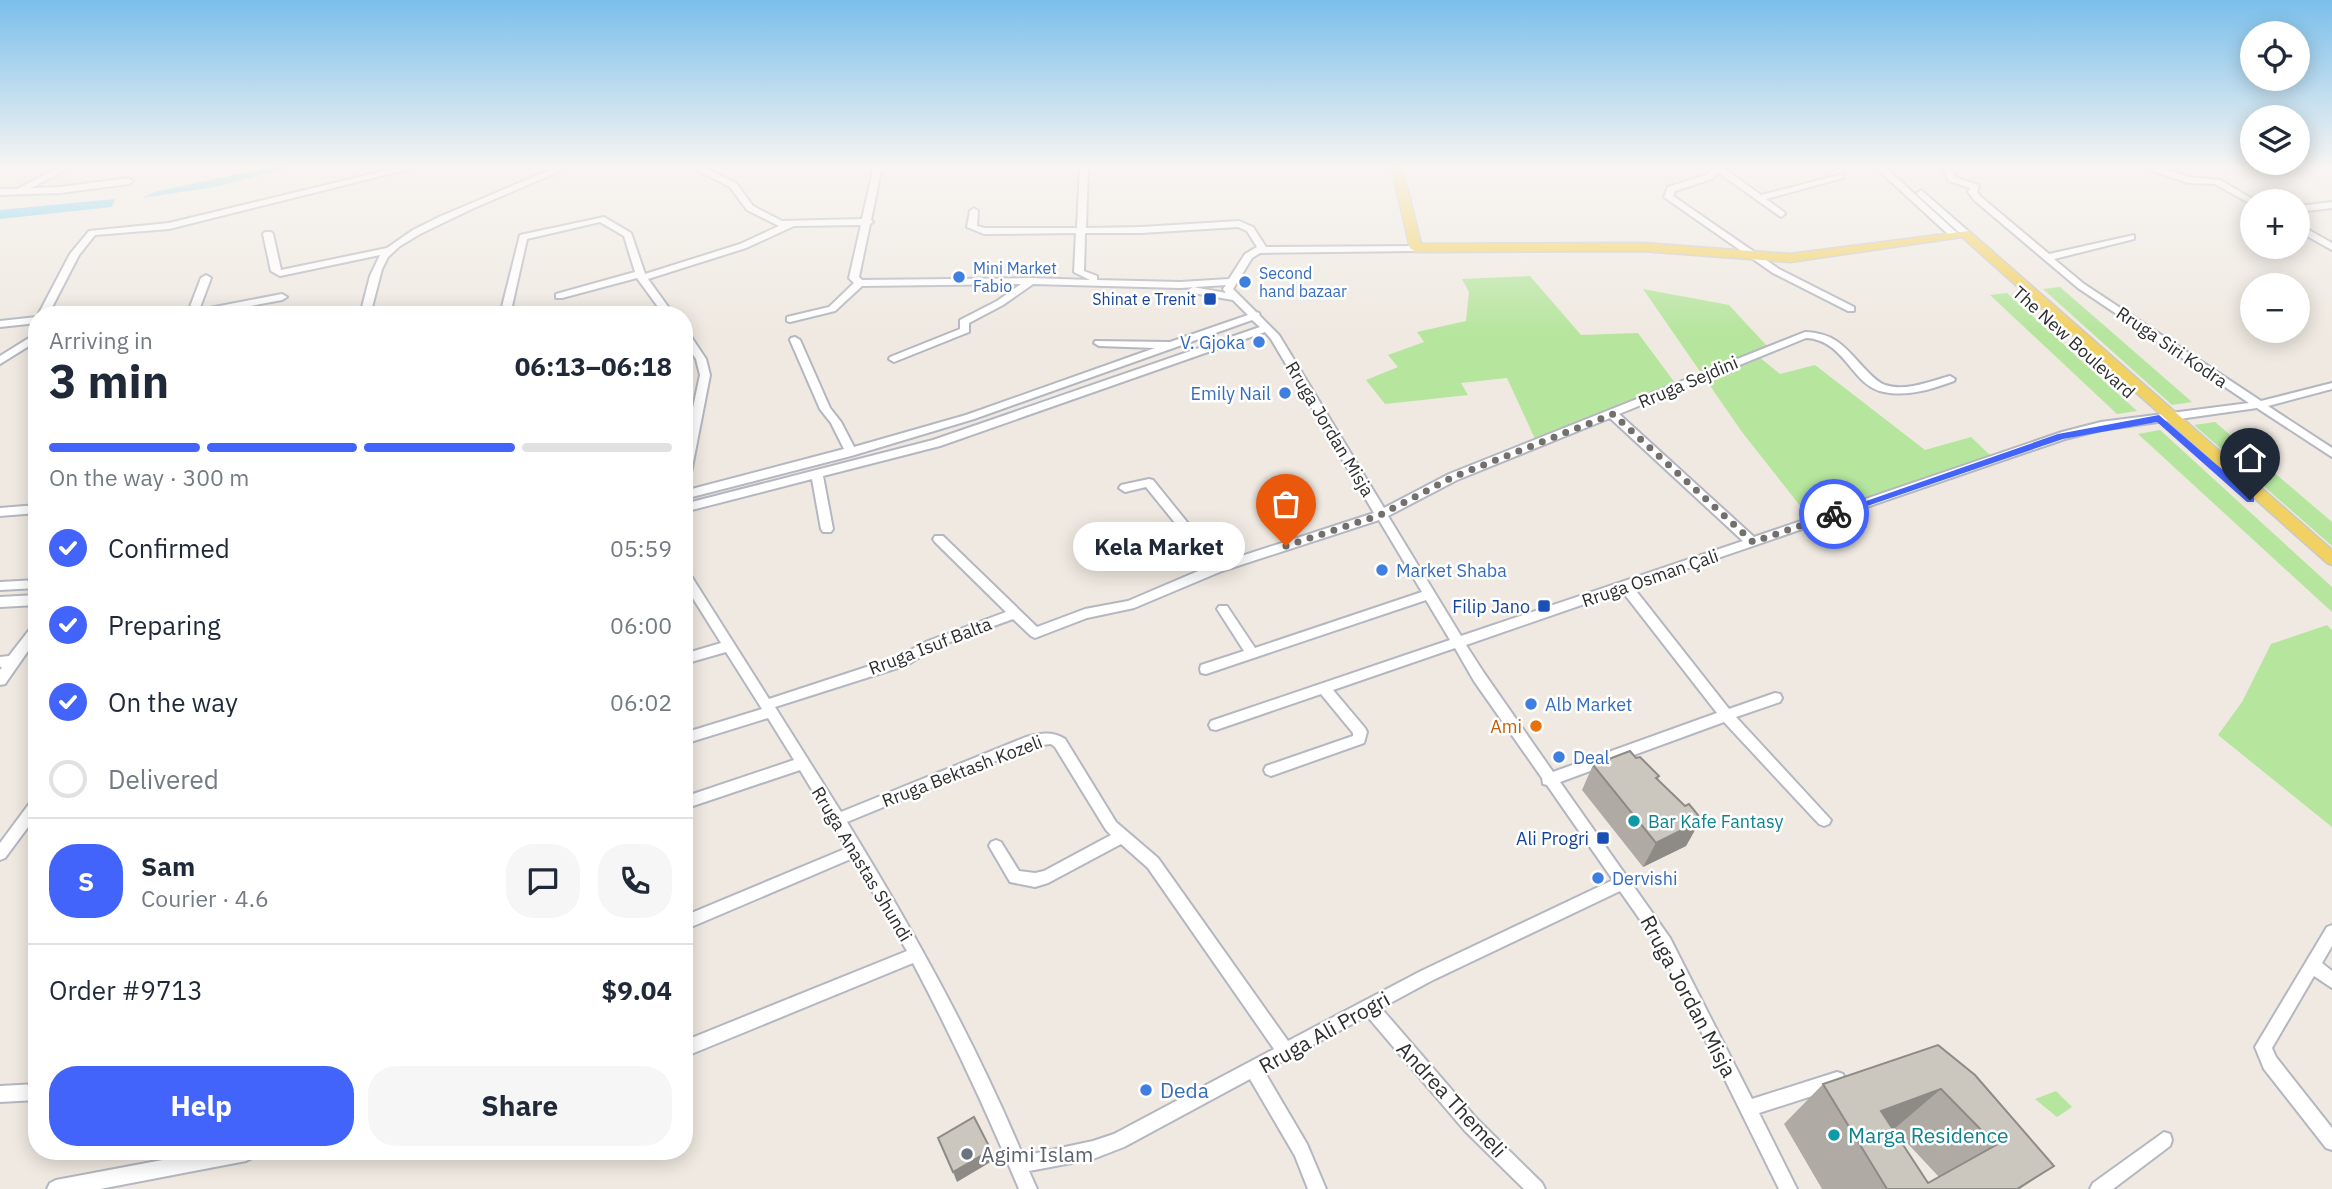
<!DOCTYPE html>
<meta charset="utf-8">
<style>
:root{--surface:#fff;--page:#f6f6f7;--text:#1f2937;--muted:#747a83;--line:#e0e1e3;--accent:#4264fb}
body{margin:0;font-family:"IBM Plex Sans",sans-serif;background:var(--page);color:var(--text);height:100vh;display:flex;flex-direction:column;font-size:26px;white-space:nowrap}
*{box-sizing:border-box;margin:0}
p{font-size:23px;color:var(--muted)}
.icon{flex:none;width:38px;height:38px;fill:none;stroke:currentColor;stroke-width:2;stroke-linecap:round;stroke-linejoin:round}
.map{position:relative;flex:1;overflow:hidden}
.sheet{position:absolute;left:28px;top:306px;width:665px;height:854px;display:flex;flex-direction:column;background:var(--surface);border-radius:28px;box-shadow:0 4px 18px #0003}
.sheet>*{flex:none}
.controls{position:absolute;left:2240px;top:21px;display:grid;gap:14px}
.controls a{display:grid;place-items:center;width:70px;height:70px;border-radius:50%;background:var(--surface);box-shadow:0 4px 18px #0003;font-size:35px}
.pin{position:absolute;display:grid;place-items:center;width:60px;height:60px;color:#fff;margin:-72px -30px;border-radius:50% 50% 50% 0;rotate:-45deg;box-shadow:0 0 7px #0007}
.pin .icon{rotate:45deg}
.courier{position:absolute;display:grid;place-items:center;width:70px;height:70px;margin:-35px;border:5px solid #4264fb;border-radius:50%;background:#fff;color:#222;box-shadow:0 2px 9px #0007}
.bubble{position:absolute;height:49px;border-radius:24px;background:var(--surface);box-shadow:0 4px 18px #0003;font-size:23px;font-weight:700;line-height:49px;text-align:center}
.headline em{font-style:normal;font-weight:700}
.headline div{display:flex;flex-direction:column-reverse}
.headline{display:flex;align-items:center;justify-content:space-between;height:119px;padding:0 21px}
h1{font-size:46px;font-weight:700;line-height:52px}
.bar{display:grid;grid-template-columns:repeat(4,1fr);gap:10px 7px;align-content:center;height:84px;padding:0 21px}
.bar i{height:9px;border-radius:5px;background:var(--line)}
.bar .on{background:var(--accent)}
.bar p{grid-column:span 4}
.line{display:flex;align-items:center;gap:18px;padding:0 21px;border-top:2px solid var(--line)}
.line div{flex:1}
.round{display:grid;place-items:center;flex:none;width:74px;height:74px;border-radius:28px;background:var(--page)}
ol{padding:0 21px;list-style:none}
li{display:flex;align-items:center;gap:21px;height:77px}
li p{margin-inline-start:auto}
li .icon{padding:7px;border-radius:50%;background:var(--accent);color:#fff;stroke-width:4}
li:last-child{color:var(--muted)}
li i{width:38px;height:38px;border:4px solid var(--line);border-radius:50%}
.primary-button{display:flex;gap:14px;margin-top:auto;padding:14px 21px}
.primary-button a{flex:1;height:80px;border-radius:28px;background:var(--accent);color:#fff;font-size:28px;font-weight:700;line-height:80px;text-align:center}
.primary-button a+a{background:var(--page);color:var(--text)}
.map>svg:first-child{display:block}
.green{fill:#b6e59e}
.water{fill:#75cff0}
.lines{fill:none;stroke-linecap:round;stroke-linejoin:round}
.minor-casing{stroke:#b4b7c1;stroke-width:4}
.major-casing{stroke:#c9c9c9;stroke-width:3}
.minor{fill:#fff;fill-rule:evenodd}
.major{fill:#f2d163;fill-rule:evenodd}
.wall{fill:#afaba4;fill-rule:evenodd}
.shaded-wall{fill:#8e8b86}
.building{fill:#cbc7bf;stroke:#8e8b86;stroke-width:2;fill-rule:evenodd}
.route{fill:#4264fb}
.done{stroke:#726f6d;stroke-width:7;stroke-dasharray:0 12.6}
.shop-dot{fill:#3f7fe0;stroke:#fff;stroke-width:2.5}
.transit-dot{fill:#1a4fb4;stroke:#fff;stroke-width:2.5}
.food-dot{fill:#e8710a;stroke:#fff;stroke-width:2.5}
.culture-dot{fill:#0f9aa8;stroke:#fff;stroke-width:2.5}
.worship-dot{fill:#6b7280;stroke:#fff;stroke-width:2.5}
.labels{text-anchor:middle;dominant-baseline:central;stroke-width:5;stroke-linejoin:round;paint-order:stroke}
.far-shop-label{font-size:16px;fill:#366cbe;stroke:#fff;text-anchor:start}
.far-transit-label{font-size:16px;fill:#164399;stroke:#fff;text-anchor:end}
.shop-label{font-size:18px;fill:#366cbe;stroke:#fff;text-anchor:start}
.street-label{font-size:18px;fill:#2e2e2e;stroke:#fff}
.transit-label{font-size:18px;fill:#164399;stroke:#fff;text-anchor:end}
.food-label{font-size:18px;fill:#c56008;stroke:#fff;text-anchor:end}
.culture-label{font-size:18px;fill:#0d838f;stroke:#fff;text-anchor:start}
.near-street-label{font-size:21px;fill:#2e2e2e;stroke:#fff}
.near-shop-label{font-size:21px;fill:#366cbe;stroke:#fff;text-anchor:start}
.near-culture-label{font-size:21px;fill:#0d838f;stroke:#fff;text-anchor:start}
.near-worship-label{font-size:21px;fill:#5b616d;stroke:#fff;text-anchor:start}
</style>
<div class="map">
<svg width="2332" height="1189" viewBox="0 0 2332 1189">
<rect width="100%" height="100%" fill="#efe9e1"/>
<g class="green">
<polygon points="1530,276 1581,335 1638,333 1675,383 1536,441 1507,378 1461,383 1468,395 1385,404 1366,380 1398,367 1388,355 1424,342 1417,332 1466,321 1469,292 1462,279"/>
<polygon points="2060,287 2192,402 2172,405 2043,289"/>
<polygon points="1643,289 1729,305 1767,346 1753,352 1780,374 1815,365 1925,450 1971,437 1992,457 1812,521 1742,432"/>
<polygon points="2007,293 2137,411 2117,414 1990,295"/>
<polygon points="2215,422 2332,522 2332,546 2194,425"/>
<polygon points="2160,430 2332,587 2332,612 2138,434"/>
<polygon points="2327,625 2332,630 2332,827 2218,735 2242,702 2271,644"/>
<polygon points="2056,1091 2072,1107 2057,1117 2035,1099"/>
</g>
<g class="water">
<polygon points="275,166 296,166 214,187 142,198 155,192"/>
<polygon points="115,199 112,207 0,219 0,210"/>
</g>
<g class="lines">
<g class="minor-casing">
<g id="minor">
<polygon points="61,166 73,166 31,188 60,187 129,178 133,181 129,184 60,193 0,195 0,189 17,189"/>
<polygon points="404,166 421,166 169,229 95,235 79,255 48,315 38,315 70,254 89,231 169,223"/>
<polygon points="559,166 572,166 474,208 420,234 400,246 388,257 382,269 370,315 360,315 370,276 380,255 280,276 271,271 263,234 265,232 271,232 273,234 281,270 387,248 413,230 439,217"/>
<path d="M689,166H701L736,183L753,206L782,221L862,219L874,166H882L871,220L873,222L870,224L859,277L862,280L1031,278L1090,280L1074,272L1076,233L984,234L967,227L970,211L974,208L978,211L977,226L985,228H1077L1080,166H1088L1086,228L1141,227L1239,221L1253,227L1266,247L1419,246L1421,248L1416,251L1260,253L1252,258L1233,289L1256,312L1259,313L1260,316L1279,335L1384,508L1449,474L1805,332C1835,333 1845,347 1864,368C1870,374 1877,382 1885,385C1906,392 1931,381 1950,376L1955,379L1954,381C1932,389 1908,397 1884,392C1851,386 1846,340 1806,338L1619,414L1754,537L2062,432L2101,422L2249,403L2078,288L1974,200L1968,192L1970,188L1949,181L1941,166H1950L1955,177L1978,185L1979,187L1977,192L1980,196L2049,254L2134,235V239L2054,259L2084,284L2261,401L2332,383V389L2268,406L2332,448V457L2257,408L2101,430L2065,439L1633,587L1729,709L1775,693L1780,694L1782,698L1780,702L1736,717L1831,820L1829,824L1824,826L1819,824L1724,722L1560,782L1670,938L1752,1099L1837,1072L1843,1074L1845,1080L1843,1086L1759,1113L1797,1189H1779L1660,948L1620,891L1431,981L1381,1008L1477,1119L1542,1183L1545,1189H1524L1465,1131L1367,1016L1294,1055L1293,1059L1285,1060L1264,1071L1307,1144L1326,1189H1308L1295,1156L1250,1079L1124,1147L1093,1159L1029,1171L1037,1189H1019C987,1112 952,1037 913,963L684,1057V1041L907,951L853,858L684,930V916L847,848L800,770L684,809V797L794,760L768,718L684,744V733L762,709L726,652L684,664V654L721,643L684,584V570L688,571L769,699L897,657L928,641L1006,612L935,542L933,539L935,536H943L1037,627L1085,609L1128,601L1210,566L1146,487L1125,492L1119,488L1121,485L1149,479L1153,480L1220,563L1374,513L1271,339L1265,332L940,446L823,476L833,529L831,532H823L821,529L812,479L684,512V504L933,440L1260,327L1252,320L974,419L851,456L684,499V491L844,449L831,423L820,409L790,340L791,338L795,337L800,340L830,408L841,422L854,447L966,415L1155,348L1099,346L1094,343L1095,341L1170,342L1248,315L1233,300L1193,293L1188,290L1193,287L1226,293L1223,289L1226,285L1180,288L1033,284L1003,305L969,323V332L894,362L889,359L890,357L960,329V320L997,301L1021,284L862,286L835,311L790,322L787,321V317L829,307L854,283L849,278L861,225L794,226L746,248L648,279L674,315H664L637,278L562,298H556V294L635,272L624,236L600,222L527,239L510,315H500L520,235L604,217L631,233L645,274L740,244L779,226L747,210L730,187ZM1238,227L1247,231L1257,247L1245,254L1229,279L1180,282L1097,280V276L1084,271L1085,233H1141ZM1610,418L1743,541L1461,636L1388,516L1457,480ZM1379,520L1422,592L1255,648L1227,606H1219L1217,609L1219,612L1244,651L1201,665L1200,669L1201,673L1206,674L1426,600L1450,640L1211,721L1209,725L1211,729L1216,730L1321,694L1353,733V736L1266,766L1264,770L1266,774L1271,776L1364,743L1367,732L1365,728L1333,690L1455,648L1474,681L1542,778L1543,784L1547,785L1613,880L1421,971L1288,1041L1158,858L1116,822L1065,739C1053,731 1040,733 1026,737L841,812L775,707L907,665L936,647L1013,619L1031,636L1035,638L1087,618L1134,608L1222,571ZM1622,591L1717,713L1553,772L1484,673L1466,645ZM1051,744L1055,747L1106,830L1111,835L1044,871L1035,873L1019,871L1001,842L996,840L991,842L989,846L1010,882L1035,887L1048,883L1121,844L1148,868L1274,1049L1114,1134L1093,1141L1023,1156C974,1039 913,930 847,822L1032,746Z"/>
<polygon points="1717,166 1727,166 1725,169 1761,195 1843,174 1843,178 1766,199 1784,212 1785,214 1781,217 1719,173 1712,179 1675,191 1673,196 1779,269 1854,307 1854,311 1848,311 1773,273 1664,197 1668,187 1706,175"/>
<polygon points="1874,166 1884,166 1956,232 1956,236 1950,236"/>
<polygon points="2139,166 2153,166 2189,177 2220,180 2256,201 2249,203 2215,184 2188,183"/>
<polygon points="1921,190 1968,231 1968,235 1962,235 1918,195 1917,193"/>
<polygon points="2332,202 2332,208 2298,212 2298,206"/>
<polygon points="2298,224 2332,243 2332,250 2298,231"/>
<polygon points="206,275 211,278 199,310 282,294 287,297 282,300 202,315 181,315 188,312 201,278"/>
<polygon points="37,317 37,323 0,327 0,321"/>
<polygon points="684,331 688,332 706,359 710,375 690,478 684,482 684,450 700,375 696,359 684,342"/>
<polygon points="37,333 37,341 0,364 0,356"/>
<polygon points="37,505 37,513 0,516 0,508"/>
<polygon points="37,580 37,588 0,590 0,582"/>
<polygon points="37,595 37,605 0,607 0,597"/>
<polygon points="37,623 37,638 5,684 0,685 0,670 2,667 0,667 0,657 9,656 33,625"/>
<polygon points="37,798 37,815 5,858 0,860 0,843 32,800"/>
<polygon points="2332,925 2332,946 2322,963 2332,971 2332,988 2314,976 2272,1048 2276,1057 2332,1128 2332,1150 2326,1148 2264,1069 2255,1047 2327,927"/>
<polygon points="37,1084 37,1100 0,1102 0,1086"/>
<polygon points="2164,1132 2170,1134 2172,1140 2170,1146 2113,1189 2090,1189 2093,1183"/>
<polygon points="205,1152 255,1152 252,1158 246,1161 100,1189 47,1189 50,1183 56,1180"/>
</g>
</g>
<g class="major-casing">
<polygon id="major" points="1391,166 1402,166 1421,244 1642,243 1790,254 1969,231 2332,550 2332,565 2327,563 1962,237 1790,262 1642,251 1416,252 1410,248"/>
</g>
<use href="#minor" class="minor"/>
<use href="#major" class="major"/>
</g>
<g class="wall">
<polygon points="1636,758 1659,776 1658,780 1700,821 1686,846 1643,867 1582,790 1593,765"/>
<path d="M1938,1045L2054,1166L2020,1189H1822L1784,1124L1823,1084ZM1893,1129H1894L1939,1177L1928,1183Z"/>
</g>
<g class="shaded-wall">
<polygon points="1698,815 1693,825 1700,821 1686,846 1643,867 1656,843"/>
<polygon points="1941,1089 1894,1129 1859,1142 1881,1111"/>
<polygon points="991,1150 994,1160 957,1182 953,1172"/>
</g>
<g class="building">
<polygon points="1630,751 1636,758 1640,757 1659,776 1656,778 1685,806 1689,804 1698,815 1695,817 1700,821 1656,843 1593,765"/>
<path d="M1938,1045L1975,1075L2054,1166L2017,1189H1887L1823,1084ZM1941,1089L1996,1145L1928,1183L1881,1111Z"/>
<polygon points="974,1117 991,1150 953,1172 938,1138"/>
</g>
<linearGradient id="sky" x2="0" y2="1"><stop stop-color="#7abfeb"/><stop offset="0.5" stop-color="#f8f5f2"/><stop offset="1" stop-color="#f8f5f2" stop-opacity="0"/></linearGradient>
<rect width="2332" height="333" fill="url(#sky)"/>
<polygon class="route" points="2159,415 2254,497 2254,502 2247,502 2157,422 2063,439 1838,516 1829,514 2058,434"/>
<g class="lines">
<polyline class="done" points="1286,546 1380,515 1453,477 1613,414 1753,542 1834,514"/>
</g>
<g class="shop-dot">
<circle cx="959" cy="277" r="7"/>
<circle cx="1245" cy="282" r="7"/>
<circle cx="1259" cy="342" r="7"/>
<circle cx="1285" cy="393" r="7"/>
<circle cx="1382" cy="570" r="7"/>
<circle cx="1531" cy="704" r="7"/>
<circle cx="1559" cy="757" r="7"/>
<circle cx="1598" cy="878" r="7"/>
<circle cx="1146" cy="1090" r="7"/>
</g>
<g class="transit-dot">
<rect x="1203" y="292" width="14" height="14" rx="3.5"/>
<rect x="1537" y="599" width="14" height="14" rx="3.5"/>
<rect x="1596" y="831" width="14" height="14" rx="3.5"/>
</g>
<circle class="food-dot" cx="1536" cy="726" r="7"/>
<g class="culture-dot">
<circle cx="1634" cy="821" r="7"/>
<circle cx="1834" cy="1135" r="7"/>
</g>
<circle class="worship-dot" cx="967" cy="1154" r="7"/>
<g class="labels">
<g class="far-shop-label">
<text x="973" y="268">Mini Market<tspan x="973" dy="18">Fabio</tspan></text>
<text x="1259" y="273">Second<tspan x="1259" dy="18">hand bazaar</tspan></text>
</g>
<g class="far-transit-label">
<text x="1196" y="299">Shinat e Trenit</text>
</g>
<g class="shop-label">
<text x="1245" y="342" text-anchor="end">V. Gjoka</text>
<text x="1271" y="393" text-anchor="end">Emily Nail</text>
<text x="1396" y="570">Market Shaba</text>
<text x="1545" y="704">Alb Market</text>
<text x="1573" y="757">Deal</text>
<text x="1612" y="878">Dervishi</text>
</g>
<g class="street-label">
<text transform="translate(2074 342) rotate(42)">The New Boulevard</text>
<text transform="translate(2172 347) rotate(34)">Rruga Siri Kodra</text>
<text transform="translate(1688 382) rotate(-23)">Rruga Sejdini</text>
<text transform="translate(1330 429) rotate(59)">Rruga Jordan Misja</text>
<text transform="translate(1650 578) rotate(-19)">Rruga Osman Çali</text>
<text transform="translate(930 646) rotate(-21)">Rruga Isuf Balta</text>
<text transform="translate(962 771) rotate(-21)">Rruga Bektash Kozeli</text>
<text transform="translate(862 864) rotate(59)">Rruga Anastas Shundi</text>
</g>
<g class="transit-label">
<text x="1530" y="606">Filip Jano</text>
<text x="1589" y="838">Ali Progri</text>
</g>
<g class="food-label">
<text x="1522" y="726">Ami</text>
</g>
<g class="culture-label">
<text x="1648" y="821">Bar Kafe Fantasy</text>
</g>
<g class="near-street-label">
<text transform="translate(1689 996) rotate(62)">Rruga Jordan Misja</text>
<text transform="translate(1324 1032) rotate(-29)">Rruga Ali Progri</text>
<text transform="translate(1452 1099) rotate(47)">Andrea Themeli</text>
</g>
<g class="near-shop-label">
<text x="1160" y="1090">Deda</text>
</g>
<g class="near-culture-label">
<text x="1848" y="1135">Marga Residence</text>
</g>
<g class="near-worship-label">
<text x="981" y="1154">Agimi Islam</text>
</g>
</g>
</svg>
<div class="controls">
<a><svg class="icon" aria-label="locate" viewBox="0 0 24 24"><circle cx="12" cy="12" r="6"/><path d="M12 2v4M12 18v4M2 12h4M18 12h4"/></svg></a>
<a><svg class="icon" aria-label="layers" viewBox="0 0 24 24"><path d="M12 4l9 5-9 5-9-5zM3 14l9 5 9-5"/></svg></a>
<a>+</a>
<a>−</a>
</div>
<div class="pin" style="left:1286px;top:546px;background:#ea580c"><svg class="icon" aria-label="bag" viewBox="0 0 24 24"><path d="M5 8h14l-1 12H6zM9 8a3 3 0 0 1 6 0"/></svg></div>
<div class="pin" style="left:2250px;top:500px;background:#1f2937"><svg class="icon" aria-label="home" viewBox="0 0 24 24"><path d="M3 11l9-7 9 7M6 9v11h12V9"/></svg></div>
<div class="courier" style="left:1834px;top:514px"><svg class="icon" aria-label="bike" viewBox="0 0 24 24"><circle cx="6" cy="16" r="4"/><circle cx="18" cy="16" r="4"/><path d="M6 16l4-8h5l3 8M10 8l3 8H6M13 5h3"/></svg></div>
<div class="bubble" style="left:1073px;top:522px;width:172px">Kela Market</div>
<section class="sheet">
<div class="headline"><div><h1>3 min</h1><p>Arriving in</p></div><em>06:13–06:18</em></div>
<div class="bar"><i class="on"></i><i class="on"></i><i class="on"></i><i></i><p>On the way · 300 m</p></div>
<ol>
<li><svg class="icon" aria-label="check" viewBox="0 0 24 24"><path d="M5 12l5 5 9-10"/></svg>Confirmed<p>05:59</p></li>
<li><svg class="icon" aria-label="check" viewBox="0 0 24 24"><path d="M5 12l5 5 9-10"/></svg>Preparing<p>06:00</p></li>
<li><svg class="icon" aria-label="check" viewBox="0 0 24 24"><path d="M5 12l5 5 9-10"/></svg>On the way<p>06:02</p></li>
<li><i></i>Delivered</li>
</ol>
<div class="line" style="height:126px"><b class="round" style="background:var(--accent);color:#fff">S</b><div><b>Sam</b><p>Courier · 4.6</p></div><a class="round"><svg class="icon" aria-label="chat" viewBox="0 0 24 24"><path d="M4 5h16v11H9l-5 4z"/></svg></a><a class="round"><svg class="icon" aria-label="phone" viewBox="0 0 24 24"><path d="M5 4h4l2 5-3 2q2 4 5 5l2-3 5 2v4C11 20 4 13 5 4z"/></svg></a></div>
<div class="line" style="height:91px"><div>Order #9713</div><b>$9.04</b></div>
<div class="primary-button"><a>Help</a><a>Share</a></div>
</section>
</div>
